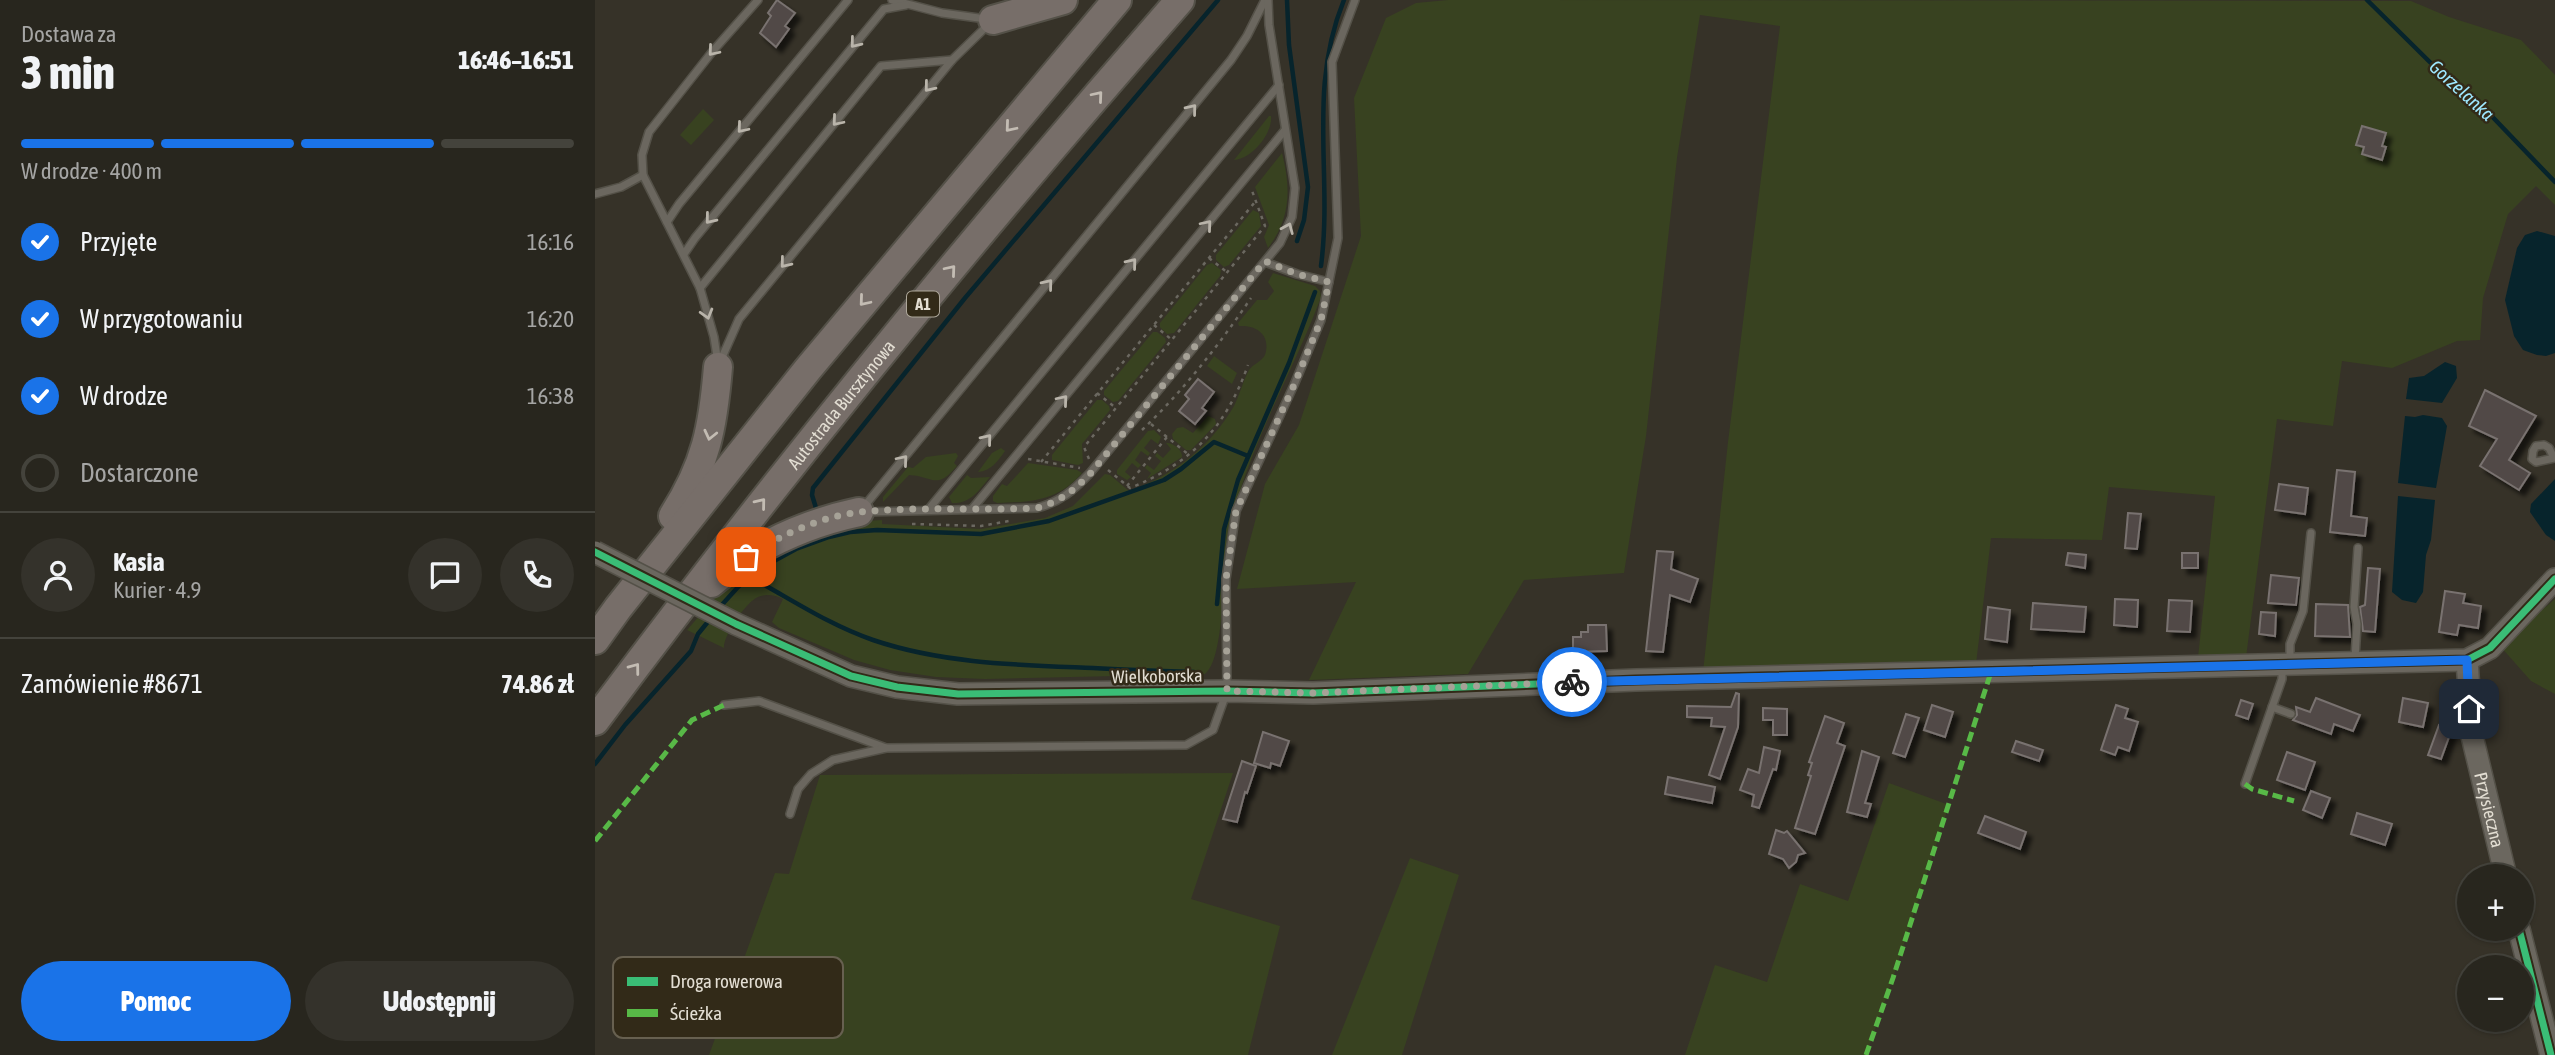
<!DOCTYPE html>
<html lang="pl">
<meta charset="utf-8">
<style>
:root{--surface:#28261e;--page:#34322b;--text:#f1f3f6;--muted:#a5a5a4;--line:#44433c;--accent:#1a73e8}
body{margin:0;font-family:"Asap Condensed",sans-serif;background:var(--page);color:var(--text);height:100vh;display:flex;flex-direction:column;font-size:26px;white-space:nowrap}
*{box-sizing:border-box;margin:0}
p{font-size:23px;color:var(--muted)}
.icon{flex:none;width:38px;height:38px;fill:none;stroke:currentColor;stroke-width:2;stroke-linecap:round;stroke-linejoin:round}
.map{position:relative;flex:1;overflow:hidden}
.drawer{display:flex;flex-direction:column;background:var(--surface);width:595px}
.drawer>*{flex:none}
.fabs{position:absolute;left:1862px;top:864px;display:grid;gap:14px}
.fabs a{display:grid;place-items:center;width:77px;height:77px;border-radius:50%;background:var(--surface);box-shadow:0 2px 5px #0004,0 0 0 2px var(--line);font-size:35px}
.pin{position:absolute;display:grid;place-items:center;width:60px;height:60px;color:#fff;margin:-30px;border-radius:14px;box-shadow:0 4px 10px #0006}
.courier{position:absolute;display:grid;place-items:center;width:70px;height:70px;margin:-35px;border:5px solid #1a73e8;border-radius:50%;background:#fff;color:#222;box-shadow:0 2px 9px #0007}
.headline em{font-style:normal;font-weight:800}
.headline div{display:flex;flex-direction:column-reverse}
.headline{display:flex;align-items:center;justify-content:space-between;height:119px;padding:0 21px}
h1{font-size:46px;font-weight:800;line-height:52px}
.bar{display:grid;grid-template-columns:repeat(4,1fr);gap:10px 7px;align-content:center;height:84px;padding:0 21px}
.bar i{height:9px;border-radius:5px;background:var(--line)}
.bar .on{background:var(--accent)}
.bar p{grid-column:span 4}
.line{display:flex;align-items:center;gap:18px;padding:0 21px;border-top:2px solid var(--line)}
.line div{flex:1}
.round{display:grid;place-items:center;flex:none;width:74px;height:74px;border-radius:37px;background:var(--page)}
ol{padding:0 21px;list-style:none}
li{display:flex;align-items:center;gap:21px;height:77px}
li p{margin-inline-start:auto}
li .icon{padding:7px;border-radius:50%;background:var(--accent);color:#fff;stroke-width:4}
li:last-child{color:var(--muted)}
li i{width:38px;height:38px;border:4px solid var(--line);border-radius:50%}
.button{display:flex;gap:14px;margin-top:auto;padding:14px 21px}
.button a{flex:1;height:80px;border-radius:42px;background:var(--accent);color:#fff;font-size:28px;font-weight:800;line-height:80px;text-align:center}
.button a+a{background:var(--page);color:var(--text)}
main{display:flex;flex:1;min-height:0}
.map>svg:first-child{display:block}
.green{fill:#384220}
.water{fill:#07242c}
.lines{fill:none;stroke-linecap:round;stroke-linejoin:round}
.stream{stroke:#07242c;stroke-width:4.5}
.building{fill:#514a47;stroke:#797270;stroke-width:2;filter:url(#shadow)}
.lane-casing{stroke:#545148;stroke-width:10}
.secondary-casing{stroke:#545148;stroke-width:24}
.highway-casing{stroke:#545148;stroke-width:32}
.path{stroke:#6b6860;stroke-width:2.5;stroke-dasharray:3.5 5;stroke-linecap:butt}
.lane{stroke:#6b675f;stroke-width:7}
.secondary{stroke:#6b675f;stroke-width:21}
.highway{stroke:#776e69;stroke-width:28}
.secondary-bridge-casing{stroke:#545148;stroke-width:24;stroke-linecap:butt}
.secondary-bridge{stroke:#6b675f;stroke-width:21}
.quiet{stroke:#58b947;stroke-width:5;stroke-dasharray:10 5;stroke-linecap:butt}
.cycleway-casing{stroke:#322a18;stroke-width:11}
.cycleway{stroke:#3abd76;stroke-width:7}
.oneway{stroke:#b9b4aa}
.oneway2{stroke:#c3bcb3}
.done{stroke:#a6a297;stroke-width:7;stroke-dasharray:0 12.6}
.route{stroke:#1a73e8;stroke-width:9}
.labels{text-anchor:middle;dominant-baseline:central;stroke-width:5;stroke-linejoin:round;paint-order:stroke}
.shield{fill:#322a18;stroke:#aea89b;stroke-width:2}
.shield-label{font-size:16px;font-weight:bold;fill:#e3ded3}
.street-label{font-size:18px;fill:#e3ded3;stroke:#322a18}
.water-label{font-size:19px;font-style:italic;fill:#9ee7fe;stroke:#322a18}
.key{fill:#322a18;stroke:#676050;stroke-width:2}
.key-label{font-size:19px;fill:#e3ded3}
</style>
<main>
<section class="drawer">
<div class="headline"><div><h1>3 min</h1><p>Dostawa za</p></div><em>16:46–16:51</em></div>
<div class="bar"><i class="on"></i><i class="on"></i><i class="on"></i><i></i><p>W drodze · 400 m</p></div>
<ol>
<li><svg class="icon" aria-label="check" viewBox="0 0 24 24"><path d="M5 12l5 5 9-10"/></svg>Przyjęte<p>16:16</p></li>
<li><svg class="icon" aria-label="check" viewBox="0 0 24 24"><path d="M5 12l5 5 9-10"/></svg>W przygotowaniu<p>16:20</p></li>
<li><svg class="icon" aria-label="check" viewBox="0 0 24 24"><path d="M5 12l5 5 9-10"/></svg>W drodze<p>16:38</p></li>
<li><i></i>Dostarczone</li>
</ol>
<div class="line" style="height:126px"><a class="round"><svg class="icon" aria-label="person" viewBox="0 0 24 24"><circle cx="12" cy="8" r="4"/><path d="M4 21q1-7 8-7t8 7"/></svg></a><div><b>Kasia</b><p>Kurier · 4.9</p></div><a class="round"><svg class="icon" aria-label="chat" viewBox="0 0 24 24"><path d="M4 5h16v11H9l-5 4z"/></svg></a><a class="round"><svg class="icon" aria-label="phone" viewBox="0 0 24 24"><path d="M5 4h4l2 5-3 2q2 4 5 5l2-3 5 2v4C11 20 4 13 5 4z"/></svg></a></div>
<div class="line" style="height:91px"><div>Zamówienie #8671</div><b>74.86 zł</b></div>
<div class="button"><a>Pomoc</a><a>Udostępnij</a></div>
</section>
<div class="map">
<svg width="1960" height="1055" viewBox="0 0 1960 1055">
<defs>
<filter id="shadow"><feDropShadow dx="5.5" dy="5.5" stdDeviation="2" flood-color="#0009"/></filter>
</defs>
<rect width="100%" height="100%" fill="#363228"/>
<g class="green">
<polygon points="853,0 1816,1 1854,17 1926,40 1960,75 1960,205 1941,186 1913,214 1888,298 1885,340 1862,341 1797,368 1747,361 1738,426 1682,419 1650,665 1602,667 1620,496 1514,487 1507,540 1396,538 1381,664 1108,672 1133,442 1185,26 1105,15 1082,158 1051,436 1029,573 929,580 873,674 714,680 761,582 642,589 670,484 704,425 766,236 759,98 791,18 821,3"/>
<polygon points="108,109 119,120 96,145 85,135"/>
<path d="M674,116H676C678,133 657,159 639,160Z"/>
<path d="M687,153C696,188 696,218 673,248L669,237L674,225L660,187Z"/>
<polygon points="658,210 664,213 666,226 634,265 629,267 621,260 621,255"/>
<polygon points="617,263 626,270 625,276 579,333 572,334 565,327 565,323 612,265"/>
<path d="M678,273L720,286L725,291L726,297C695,381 644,461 631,551C628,577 629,660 610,674L390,679L341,677L295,670L259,660L184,628L177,622L188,599C180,595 170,593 161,598C150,604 128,636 129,648L92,630L126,591L170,555L271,521L287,520V524L386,529L450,518L478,506L510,474L515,475L534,491C579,475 615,447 639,406C645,394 648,381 654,370C658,364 666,362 670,355C676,336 663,325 644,326L643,323L662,300H672L679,291L673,282Z"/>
<polygon points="558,332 562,332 570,338 571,342 523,401 518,402 509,395 509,391"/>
<polygon points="619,356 642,373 637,384 612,366"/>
<polygon points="502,400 507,400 514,406 515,410 487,444 488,463 483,465 457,460 457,455"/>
<polygon points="613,416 620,419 621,424 596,450 591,450 578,439 577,434 582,428 588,427 598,433"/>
<polygon points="559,430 566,437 563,444 556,439 549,448 555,453 553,456 546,451 540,460 546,465 543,468 537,463 530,472 536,477 532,480 522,474 522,470 553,431"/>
<path d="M571,443C577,442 588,450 587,457L552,479L556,473L550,468L552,465L559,470L566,461L560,456L562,453L568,458L576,449Z"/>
<path d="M406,448L410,451C403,461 396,471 383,472L397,453Z"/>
<path d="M361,453L363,456L359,463L362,466C341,491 338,476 314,475L288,502V497L313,467L318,468L331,457Z"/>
<path d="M433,463L482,470L487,473C463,501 437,502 402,503L398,501V496L407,484L412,486Z"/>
<path d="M372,475L376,478L395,477C384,490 376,504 357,503L354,497Z"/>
<polygon points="1960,599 1960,694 1936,681 1905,646"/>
<polygon points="638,773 596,899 685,926 653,1055 114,1055 180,873 194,874 225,775"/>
<polygon points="1294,783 1354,805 1298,978 1271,1055 1090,1055 1120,965 1172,982 1205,884 1253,901"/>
<polygon points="815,858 864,875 807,1055 737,1055"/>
</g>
<g class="water">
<polygon points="1942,231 1960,236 1960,353 1951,356 1942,355 1928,350 1919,336 1910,300 1922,248 1930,235"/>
<polygon points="1850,362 1861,366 1862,378 1847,403 1811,399 1814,378 1829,376"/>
<polygon points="1828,415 1847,418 1852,426 1841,488 1803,483 1810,416 1820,417"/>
<polygon points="1960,479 1960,541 1951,535 1935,512 1936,504"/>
<polygon points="1803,496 1840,500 1836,540 1831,555 1828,592 1821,603 1807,600 1797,592"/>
</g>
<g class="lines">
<g class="stream">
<polyline points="692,0 694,45 713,187 709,220 702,241"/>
<polyline points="1772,0 1852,79 1887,106 1960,182"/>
<path d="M726,266C738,174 712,90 749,0"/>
<polyline points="221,508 217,495 218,488 370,298 623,0"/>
<path d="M155,577C196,599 234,625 278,640C349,664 425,665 498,668C532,670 565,671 599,672"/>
<polyline points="622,604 629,529 643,480 694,363 720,292"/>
<polyline points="124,608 143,587 168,567 201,549 234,537 255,532 282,530 386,534 454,521 569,480 586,469 619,442 653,456"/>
<polyline points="0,764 30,725 96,651 103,634 116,618"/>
</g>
</g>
<g class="building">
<polygon points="182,0 200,13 190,26 194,29 181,47 165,33 176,16 173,13"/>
<polygon points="1767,126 1791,133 1787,146 1791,147 1787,160 1767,154 1769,147 1761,145"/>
<polygon points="603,379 619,392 607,408 611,411 600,424 584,411 594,399 590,395"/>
<polygon points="1890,390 1941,416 1914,460 1935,473 1924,490 1885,466 1902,439 1874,426"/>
<polygon points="1742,470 1760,472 1756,516 1772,518 1770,536 1735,532"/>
<polygon points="1684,484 1713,488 1710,514 1680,510"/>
<polygon points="1533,513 1546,514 1542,549 1530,548"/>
<polygon points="1062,551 1078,552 1076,569 1103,579 1095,602 1075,595 1068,652 1051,651"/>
<polygon points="1473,553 1491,555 1490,568 1471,565"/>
<rect x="1587" y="553" width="16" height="15"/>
<polygon points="1773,568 1785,569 1780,632 1768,631 1765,607 1770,605"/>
<polygon points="1676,575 1704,578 1701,605 1673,603"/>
<polygon points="1850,591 1870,594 1868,603 1886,606 1883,628 1864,625 1862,635 1844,632"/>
<polygon points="1520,599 1543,600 1542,627 1519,625"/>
<polygon points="1574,600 1597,601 1595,632 1572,631"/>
<polygon points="1438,603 1491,607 1489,632 1436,629"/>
<polygon points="1721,604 1753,605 1755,637 1720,636"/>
<polygon points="1393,607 1415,610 1412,642 1390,639"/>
<polygon points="1666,612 1681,613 1680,636 1664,634"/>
<polygon points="993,625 1011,625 1012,651 978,652 978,637 986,637 986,632 993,632"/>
<polygon points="1141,693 1144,694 1143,727 1125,779 1114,775 1130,727 1116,726 1117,718 1092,717 1092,706 1136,707"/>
<polygon points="1721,698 1765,715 1758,731 1739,724 1736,734 1698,720 1702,715 1701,707 1715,712"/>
<polygon points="1808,698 1833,703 1828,727 1804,722"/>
<polygon points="1646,700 1658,704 1653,719 1641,715"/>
<polygon points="1337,705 1358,712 1350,737 1329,730"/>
<polygon points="1521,705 1533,709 1530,718 1543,722 1534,751 1523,747 1520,755 1506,750"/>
<polygon points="1168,708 1192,709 1192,735 1178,735 1178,720 1168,720"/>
<polygon points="1311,714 1324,718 1310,757 1298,753"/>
<polygon points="1230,716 1249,723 1242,743 1250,746 1220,834 1200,828 1216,776 1213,775 1217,763 1214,762"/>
<polygon points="1844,725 1857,729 1846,759 1833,755"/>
<polygon points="668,732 694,741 685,766 676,763 675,768 659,763"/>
<polygon points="1421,741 1448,750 1444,761 1417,752"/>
<polygon points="1169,747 1185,751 1181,770 1178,769 1164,808 1157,806 1159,795 1145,790 1153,769 1164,773"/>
<polygon points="1267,751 1284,757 1270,803 1276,804 1272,817 1252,812"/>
<polygon points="1692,752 1720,762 1710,790 1682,780"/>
<polygon points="647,761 661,766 652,793 650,792 642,822 628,819"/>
<polygon points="1073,777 1120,787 1117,803 1070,794"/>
<polygon points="1716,791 1735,798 1727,818 1708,810"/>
<polygon points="1762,813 1797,824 1790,845 1756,834"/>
<polygon points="1390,816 1431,832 1425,849 1383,833"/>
<polygon points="1181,830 1189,833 1192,831 1210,853 1203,855 1201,862 1194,868 1188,859 1174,854"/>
</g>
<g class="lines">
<g class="lane-casing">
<g id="lane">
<polyline points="297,0 347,13 391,19"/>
<polyline points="0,194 26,187 48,175"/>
<polyline points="72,222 84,204 253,0"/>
<polyline points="89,254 100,238 289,9 311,5"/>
<polyline points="670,262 702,274 734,282"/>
<polyline points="105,288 286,66 357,60"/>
<polyline points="125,362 144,319 357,60 393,25"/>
<polyline points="123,363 119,337 105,288 48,175 47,155 54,132 117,52 163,0"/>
<polyline points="1959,458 1954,448 1949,445 1941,446 1938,451 1937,459 1941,462 1960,458"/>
<polyline points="267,509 636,60 652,36 670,0"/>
<polyline points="377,509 690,130"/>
<polyline points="333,510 684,85"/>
<path d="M269,512L442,508C465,502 479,490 495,473L685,243L697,217L700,188L674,25L673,0"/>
<polyline points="1760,659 1762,624 1759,607 1763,548"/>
<polyline points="1695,663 1695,644 1708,611 1716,533"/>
<polyline points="129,705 164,701 291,748"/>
<polyline points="1677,707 1696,714"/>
<polyline points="1650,784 1687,679 1687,669"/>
<polyline points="195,814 203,789 216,774 238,760 291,748 591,745 618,730 632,691 631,579 641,511 699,385 726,320 743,238 737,62 760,0"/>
</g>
</g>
<g class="secondary-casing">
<g id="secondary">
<polyline points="141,624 256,676 302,687 363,694 632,691 718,693 1041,680 1872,660 1895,648 1960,579"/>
<path id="s1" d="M1872,660L1877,736L1911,877"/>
<polyline points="1924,929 1956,1055"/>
</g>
</g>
<g class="highway-casing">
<g id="highway">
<polyline points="398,20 468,0"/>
<path d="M78,516C111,465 118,427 123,367"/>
<path d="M116,583C160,546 208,524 264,512"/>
<polyline points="0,640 23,608 213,369 522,0"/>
<path id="s2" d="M0,721C185,473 381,233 585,0"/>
</g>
</g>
<g class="path">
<polyline points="614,258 633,273"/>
<polyline points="559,325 577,340"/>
<polyline points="502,393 521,408"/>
<polyline points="556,424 594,455"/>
<path d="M547,430C588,391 624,345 656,298"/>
<polyline points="433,459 485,468"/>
<polyline points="494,459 489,447 670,226 656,188"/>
<polyline points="446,462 660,202"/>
<path d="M513,470L535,488C597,463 631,427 653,365"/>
<polyline points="532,486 572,437"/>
<polyline points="317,524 386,526 414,521"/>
</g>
<use href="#lane" class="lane"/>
<use href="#secondary" class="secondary"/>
<use href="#highway" class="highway"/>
<g class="secondary-bridge-casing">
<polyline id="secondary-bridge" points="0,552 141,624"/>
</g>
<use href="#secondary-bridge" class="secondary-bridge"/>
<g class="quiet">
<polyline points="1650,784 1657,789 1699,801"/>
<polyline points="0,841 97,720 129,705"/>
<polyline points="1271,1055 1298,978 1396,672"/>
</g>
<g class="cycleway-casing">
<g id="cycleway">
<polyline points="0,552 141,624 256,676 302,687 363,694 632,691 718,693 1041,680 1872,660 1895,648 1960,579"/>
<polyline points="1924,929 1956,1055"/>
</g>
</g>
<use href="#cycleway" class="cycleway"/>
</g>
<defs><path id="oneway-chevron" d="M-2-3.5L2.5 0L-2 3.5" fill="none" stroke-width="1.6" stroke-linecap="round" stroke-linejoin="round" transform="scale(1.75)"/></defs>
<g class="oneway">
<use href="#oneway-chevron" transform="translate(260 43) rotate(129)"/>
<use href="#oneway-chevron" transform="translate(118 51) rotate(130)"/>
<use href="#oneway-chevron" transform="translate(334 87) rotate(129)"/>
<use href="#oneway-chevron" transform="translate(597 109) rotate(-51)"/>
<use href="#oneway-chevron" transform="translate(242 121) rotate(130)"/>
<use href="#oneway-chevron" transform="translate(147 128) rotate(130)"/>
<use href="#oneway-chevron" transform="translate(115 219) rotate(129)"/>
<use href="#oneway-chevron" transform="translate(612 225) rotate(-50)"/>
<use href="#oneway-chevron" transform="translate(693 228) rotate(-67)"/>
<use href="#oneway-chevron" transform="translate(190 263) rotate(129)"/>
<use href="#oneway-chevron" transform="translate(537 263) rotate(-51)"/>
<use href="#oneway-chevron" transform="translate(453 284) rotate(-51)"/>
<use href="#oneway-chevron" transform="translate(112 314) rotate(74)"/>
<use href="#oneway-chevron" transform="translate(468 400) rotate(-50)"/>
<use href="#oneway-chevron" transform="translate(392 439) rotate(-51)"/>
<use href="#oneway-chevron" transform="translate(308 460) rotate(-50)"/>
</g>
<g class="oneway2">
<use href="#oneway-chevron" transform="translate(503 96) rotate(-50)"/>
<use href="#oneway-chevron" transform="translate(415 127) rotate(130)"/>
<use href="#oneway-chevron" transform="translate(356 270) rotate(-50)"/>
<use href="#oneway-chevron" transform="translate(269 301) rotate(130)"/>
<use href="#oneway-chevron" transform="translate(115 435) rotate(103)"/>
<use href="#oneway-chevron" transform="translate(166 503) rotate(-51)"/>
<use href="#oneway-chevron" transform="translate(40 668) rotate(-53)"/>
</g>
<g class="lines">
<path class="done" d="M151,557C185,535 225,517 265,512C324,506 384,511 442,508C465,502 479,490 495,474L670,261L702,274L734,282L726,320L699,385L641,511L631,579L632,691L718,693L977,682"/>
<polyline class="route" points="977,682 1872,660 1874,709"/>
</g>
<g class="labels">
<rect class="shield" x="312" y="291.5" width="32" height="25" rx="5"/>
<g class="shield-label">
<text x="328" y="304">A1</text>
</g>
<g class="street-label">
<text stroke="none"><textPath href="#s2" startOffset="401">Autostrada Bursztynowa</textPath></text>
<text transform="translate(562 676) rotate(-1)">Wielkoborska</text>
<text stroke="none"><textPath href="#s1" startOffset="152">Przysieczna</textPath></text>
</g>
<g class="water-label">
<text transform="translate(1867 90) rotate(42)">Gorzelanka</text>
</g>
</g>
<rect x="18" y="957" width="230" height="81" rx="10" class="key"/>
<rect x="32" y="977" width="31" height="9" fill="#3abd76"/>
<rect x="32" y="1009" width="31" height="8" fill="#58b947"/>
<g class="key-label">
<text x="75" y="988">Droga rowerowa</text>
<text x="75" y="1020">Ścieżka</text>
</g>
</svg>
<div class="fabs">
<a>+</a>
<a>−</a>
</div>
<div class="pin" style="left:151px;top:557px;background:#ea580c"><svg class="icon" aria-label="bag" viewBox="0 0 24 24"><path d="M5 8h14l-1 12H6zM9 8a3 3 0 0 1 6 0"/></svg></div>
<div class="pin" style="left:1874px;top:709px;background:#1f2937"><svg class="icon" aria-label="home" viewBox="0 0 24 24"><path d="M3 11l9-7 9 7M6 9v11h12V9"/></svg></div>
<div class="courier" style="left:977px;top:682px"><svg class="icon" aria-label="bike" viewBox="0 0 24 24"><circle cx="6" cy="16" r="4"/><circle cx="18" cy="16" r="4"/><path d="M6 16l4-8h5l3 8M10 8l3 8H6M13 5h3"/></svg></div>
</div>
</main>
